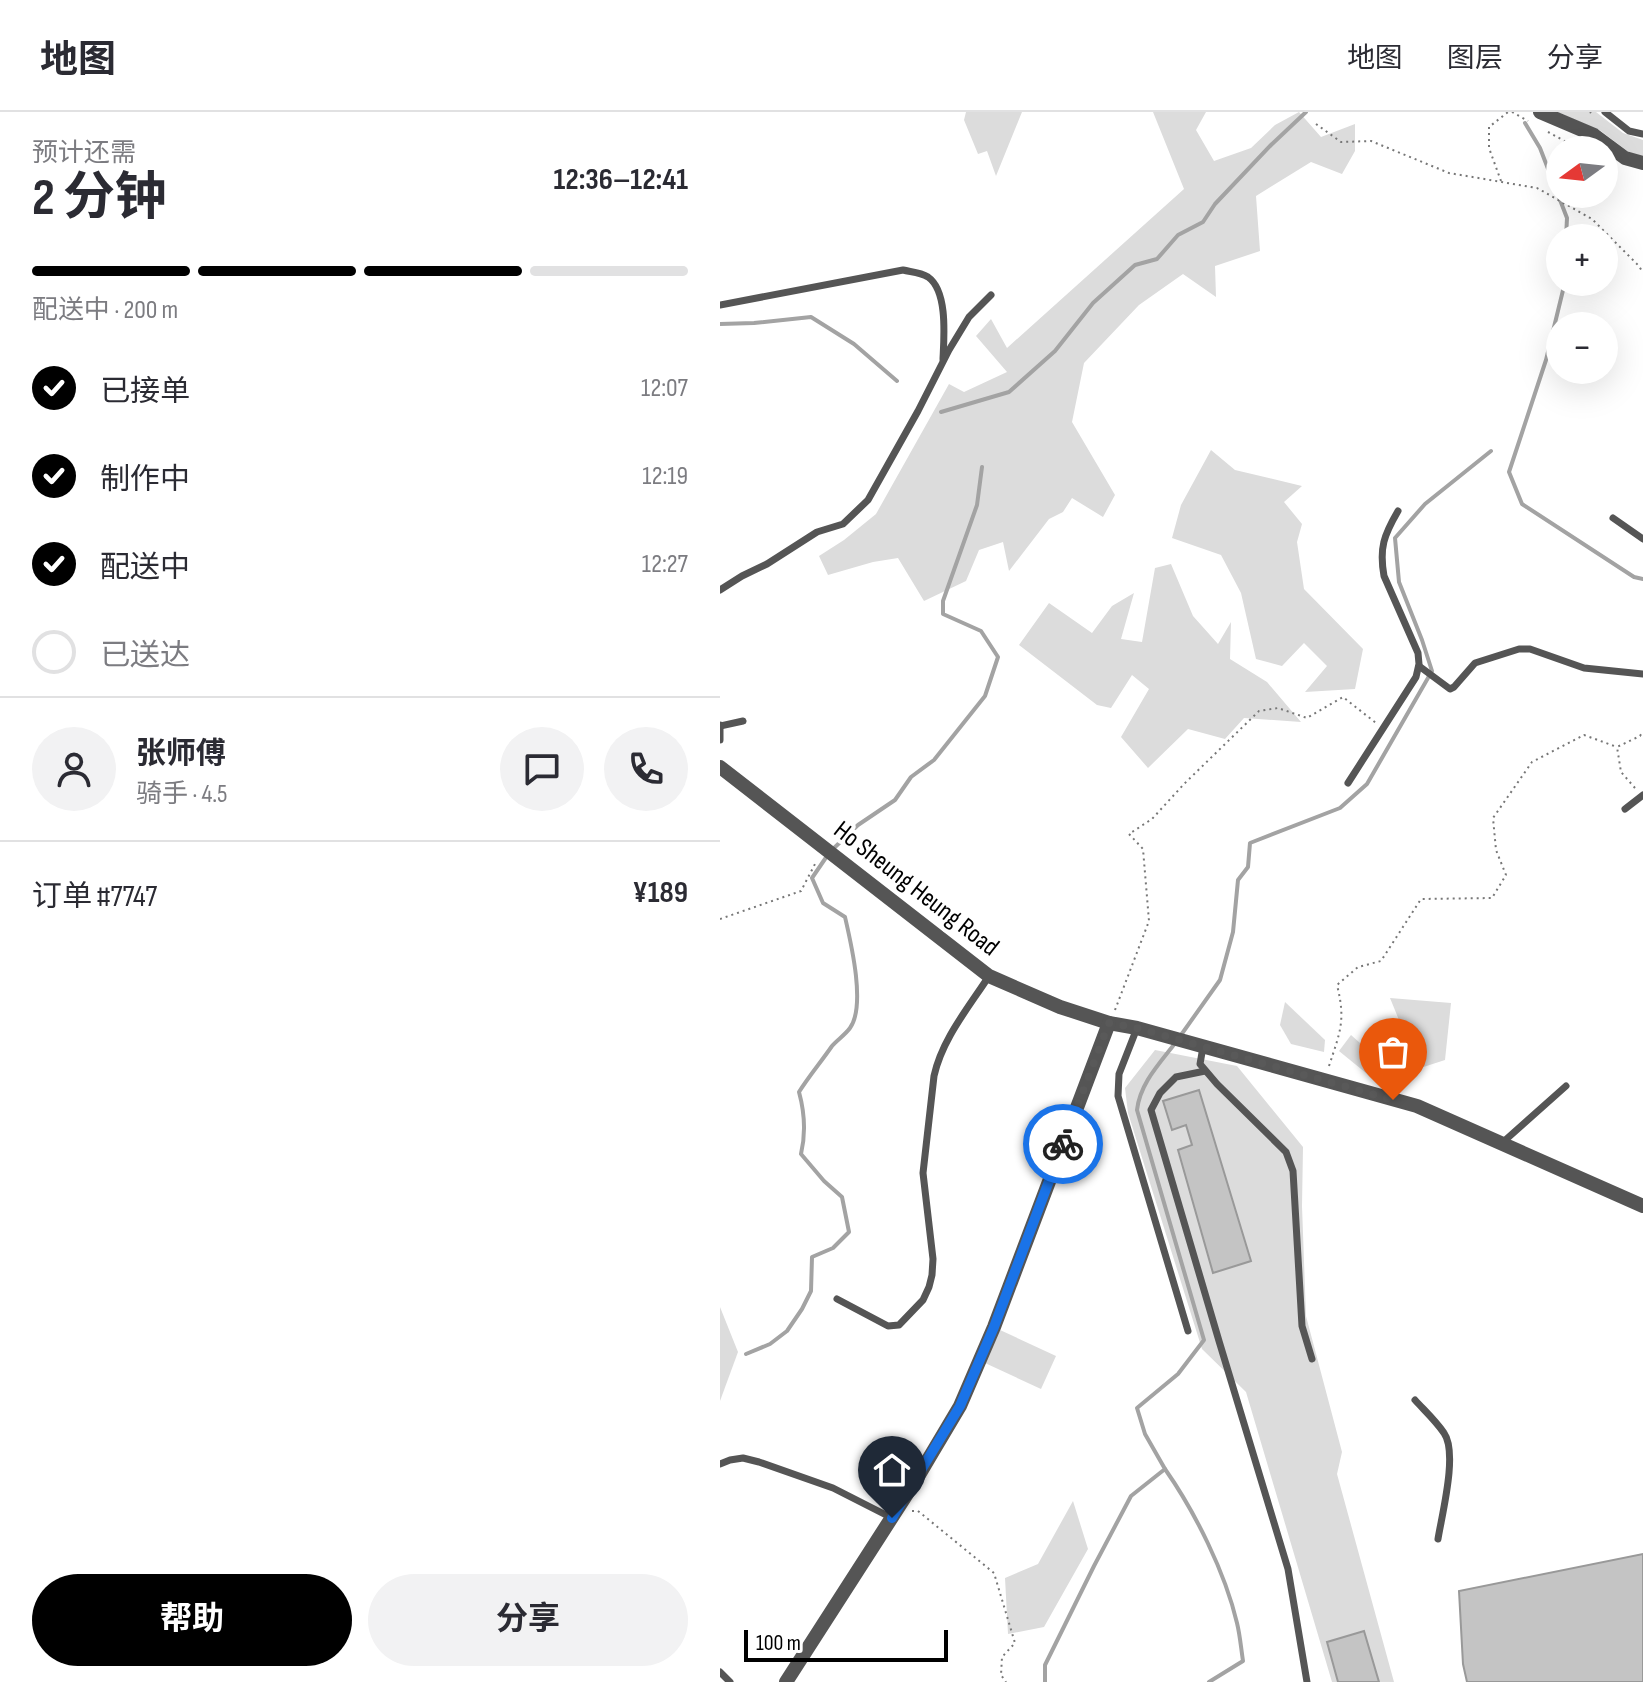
<!DOCTYPE html>
<html lang="zh">
<meta charset="utf-8">
<style>
:root{--surface:#fff;--page:#f2f2f3;--text:#2b2b33;--muted:#7c7c81;--line:#e1e1e2;--accent:#000}
body{margin:0;font-family:"Sofia Sans Condensed","Noto Sans SC",sans-serif;background:var(--page);color:var(--text);height:100vh;display:flex;flex-direction:column;font-size:30px;white-space:nowrap}
*{box-sizing:border-box;margin:0}
p{font-size:26px;color:var(--muted)}
.icon{flex:none;width:44px;height:44px;fill:none;stroke:currentColor;stroke-width:2;stroke-linecap:round;stroke-linejoin:round}
.map{position:relative;flex:1;overflow:hidden}
.details{display:flex;flex-direction:column;background:var(--surface);width:720px}
.details>*{flex:none}
.needle{width:52px;rotate:255deg}
.tools{position:absolute;left:826px;top:24px;display:grid;gap:16px}
.tools a{display:grid;place-items:center;width:72px;height:72px;border-radius:50%;background:var(--surface);box-shadow:0 8px 32px #0002;font-size:40px}
.scale{position:absolute;left:24px;bottom:20px;width:204px;box-sizing:border-box;padding-left:8px;border:4px solid #000;border-top:0;font-size:22px;line-height:28px;white-space:nowrap;color:#000;-webkit-text-stroke:6px #fff;paint-order:stroke}
.pin{position:absolute;display:grid;place-items:center;width:68px;height:68px;color:#fff;margin:-82px -34px;border-radius:50% 50% 50% 0;rotate:-45deg;box-shadow:0 0 8px #0007}
.pin .icon{rotate:45deg}
.courier{position:absolute;display:grid;place-items:center;width:80px;height:80px;margin:-40px;border:6px solid #1a73e8;border-radius:50%;background:#fff;color:#222;box-shadow:0 2px 10px #0007}
.overview em{font-style:normal;font-weight:700}
.overview div{display:flex;flex-direction:column-reverse}
.overview{display:flex;align-items:center;justify-content:space-between;height:136px;padding:0 32px}
h1{font-size:52px;font-weight:700;line-height:60px}
.bar{display:grid;grid-template-columns:repeat(4,1fr);gap:12px 8px;align-content:center;height:96px;padding:0 32px}
.bar i{height:10px;border-radius:6px;background:var(--line)}
.bar .selected{background:var(--accent)}
.bar p{grid-column:span 4}
.line{display:flex;align-items:center;gap:20px;padding:0 32px;border-top:2px solid var(--line)}
.line div{flex:1}
.round{display:grid;place-items:center;flex:none;width:84px;height:84px;border-radius:42px;background:var(--page)}
ol{padding:0 32px;list-style:none}
li{display:flex;align-items:center;gap:24px;height:88px}
li p{margin-inline-start:auto}
li .icon{padding:8px;border-radius:50%;background:var(--accent);color:#fff;stroke-width:4}
li:last-child{color:var(--muted)}
li i{width:44px;height:44px;border:4px solid var(--line);border-radius:50%}
.action{display:flex;gap:16px;margin-top:auto;padding:16px 32px}
.action a{flex:1;height:92px;border-radius:48px;background:var(--accent);color:#fff;font-size:32px;font-weight:700;line-height:92px;text-align:center}
.action a+a{background:var(--page);color:var(--text)}
header{display:flex;align-items:center;gap:48px;box-sizing:border-box;height:112px;padding:0 40px;background:var(--surface);border-bottom:2px solid var(--line)}
header strong{font-size:38px}
nav{display:flex;gap:44px;margin-inline-start:auto;font-size:28px}
main{display:flex;flex:1;min-height:0}
.map>svg:first-child{display:block}
.green{fill:#dcdcdc}
.lines{fill:none;stroke-linecap:round;stroke-linejoin:round}
.stream{stroke:#a3a3a3;stroke-width:4}
.building{fill:#c4c4c4;stroke:#999;stroke-width:2}
.path{stroke:#777;stroke-width:2;stroke-dasharray:2 4;stroke-linecap:butt}
.lane{stroke:#555;stroke-width:7}
.street{stroke:#555;stroke-width:14}
.done{stroke:#595959;stroke-width:8;stroke-dasharray:0 14.4}
.route{stroke:#1a73e8;stroke-width:10}
.labels{text-anchor:middle;dominant-baseline:central;stroke-width:8;stroke-linejoin:round;paint-order:stroke}
.street-label{font-size:26px;fill:#000;stroke:#fff}
</style>
<header>
<strong>地图</strong>
<nav><a>地图</a><a>图层</a><a>分享</a></nav>
</header>
<main>
<section class="details">
<div class="overview"><div><h1>2 分钟</h1><p>预计还需</p></div><em>12:36–12:41</em></div>
<div class="bar"><i class="selected"></i><i class="selected"></i><i class="selected"></i><i></i><p>配送中 · 200 m</p></div>
<ol>
<li><svg class="icon" aria-label="check" viewBox="0 0 24 24"><path d="M5 12l5 5 9-10"/></svg>已接单<p>12:07</p></li>
<li><svg class="icon" aria-label="check" viewBox="0 0 24 24"><path d="M5 12l5 5 9-10"/></svg>制作中<p>12:19</p></li>
<li><svg class="icon" aria-label="check" viewBox="0 0 24 24"><path d="M5 12l5 5 9-10"/></svg>配送中<p>12:27</p></li>
<li><i></i>已送达</li>
</ol>
<div class="line" style="height:144px"><a class="round"><svg class="icon" aria-label="person" viewBox="0 0 24 24"><circle cx="12" cy="8" r="4"/><path d="M4 21q1-7 8-7t8 7"/></svg></a><div><b>张师傅</b><p>骑手 · 4.5</p></div><a class="round"><svg class="icon" aria-label="chat" viewBox="0 0 24 24"><path d="M4 5h16v11H9l-5 4z"/></svg></a><a class="round"><svg class="icon" aria-label="phone" viewBox="0 0 24 24"><path d="M5 4h4l2 5-3 2q2 4 5 5l2-3 5 2v4C11 20 4 13 5 4z"/></svg></a></div>
<div class="line" style="height:104px"><div>订单 #7747</div><b>¥189</b></div>
<div class="action"><a>帮助</a><a>分享</a></div>
</section>
<div class="map">
<svg width="923" height="1570" viewBox="0 0 923 1570">
<rect width="100%" height="100%" fill="#fff"/>
<g class="green">
<polygon points="246,0 302,0 276,64 267,39 258,42 244,8"/>
<polygon points="433,0 486,0 476,18 494,49 531,36 555,13 579,0 601,25 635,12 635,39 622,62 591,50 536,84 540,139 495,154 496,185 463,162 419,193 364,251 352,310 395,383 383,405 352,386 343,400 329,407 289,459 283,430 259,438 246,469 204,489 178,446 153,450 108,463 99,444 124,428 156,402 229,272 244,280 287,260 256,224 271,207 287,236 464,77"/>
<polygon points="837,0 876,0 903,21 923,28 923,44 910,41 881,19"/>
<polygon points="491,338 515,358 582,374 564,390 582,412 577,430 584,477 643,537 635,577 585,580 607,554 584,531 562,554 536,547 521,481 501,443 452,426 461,393"/>
<polygon points="451,452 473,504 498,532 511,510 510,547 547,570 581,610 524,606 505,627 468,617 428,656 401,625 429,577 412,563 391,596 377,593 299,533 329,491 372,521 392,494 414,481 401,527 422,530 435,456"/>
<polygon points="670,886 731,891 725,948 657,970 619,939 631,923 649,939 662,921 675,948 688,930"/>
<polygon points="565,890 605,928 604,940 571,932 560,913"/>
<polygon points="435,938 517,954 583,1035 582,1094 586,1204 622,1340 617,1362 674,1570 612,1570 526,1280 482,1237 408,1001 405,976"/>
<polygon points="0,1195 18,1240 0,1289"/>
<polygon points="280,1218 336,1244 321,1277 265,1251"/>
<polygon points="353,1389 368,1437 324,1515 288,1522 285,1466 318,1452"/>
</g>
<g class="lines">
<g class="stream">
<polyline points="805,11 820,36 847,106 846,126"/>
<polyline points="845,170 826,248 789,360 802,392 914,465 923,467"/>
<polyline points="0,212 34,211 91,205 134,232 177,269"/>
<polyline points="221,300 289,280 335,239 373,191 415,153 437,147 458,123 483,110 495,92 551,33 586,0"/>
<polyline points="113,737 138,713 175,688 191,665 214,648 265,584 278,545 261,519 223,502 223,489 257,393 262,355"/>
<polyline points="461,923 500,868 513,820 518,768 528,755 530,731 620,696 647,672 712,559 702,528 679,470 675,426 705,392 771,339"/>
<path d="M26,1242L50,1232L67,1219L82,1197L91,1179L92,1145L113,1136L129,1120L122,1085L104,1069L81,1042C86,1021 85,1002 79,980C89,964 101,950 112,934C117,928 125,923 130,916C146,894 131,831 125,805L103,791L92,766L107,744"/>
<path d="M445,1357C475,1400 505,1460 517,1511C520,1523 521,1536 523,1549L489,1570"/>
<path d="M325,1570V1553L374,1454L411,1384L445,1357L425,1322L417,1296L458,1262L484,1228L417,998C420,971 440,951 456,930"/>
</g>
</g>
<g class="building">
<polygon points="479,978 531,1149 493,1161 458,1038 472,1033 466,1013 452,1018 443,989"/>
<polygon points="923,1442 923,1570 747,1570 743,1552 739,1479"/>
<polygon points="644,1519 659,1570 618,1570 607,1530"/>
</g>
<g class="lines">
<g class="path">
<polyline points="792,0 808,9"/>
<polyline points="870,0 871,1"/>
<polyline points="596,12 621,30 651,29 729,61 817,76 872,107 919,154 923,161"/>
<polyline points="828,20 861,38"/>
<polyline points="781,69 769,36 769,15 788,0"/>
<polyline points="915,676 901,660 897,635 920,624 923,619"/>
<polyline points="0,807 81,779 96,750"/>
<polyline points="395,898 429,809 423,737 409,722 432,707 464,672 539,599 558,596 587,606 623,585 656,611"/>
<path d="M609,954C620,920 626,909 617,873L638,855L661,849L701,787L772,786L786,763L776,738L773,706L812,650L864,623L897,635"/>
<polyline points="192,1399 198,1399 274,1461 295,1531 282,1545 281,1563 286,1570"/>
</g>
<g class="lane">
<polyline points="885,0 909,19 923,22"/>
<path d="M0,193L183,158C191,160 200,160 208,165C228,179 224,225 223,247"/>
<polyline points="893,406 923,427"/>
<polyline points="0,478 22,464 47,452 97,420 123,412 148,388 198,299 229,238 249,205 271,183"/>
<polyline points="699,554 730,577 734,575 755,551 799,537 810,537 864,556 923,562"/>
<polyline points="0,613 0,628"/>
<polyline points="0,614 23,609"/>
<path d="M628,671L696,565L699,552L698,541L664,464C659,436 664,423 678,399"/>
<polyline points="905,697 923,683"/>
<polyline points="417,916 399,962 398,984 468,1219"/>
<polyline points="483,935 480,952 497,972 566,1040 573,1059 582,1214 592,1247"/>
<polyline points="485,959 456,965 440,981 431,998 499,1229 568,1457 587,1570"/>
<polyline points="782,1031 846,974"/>
<path d="M117,1187L168,1214L179,1213L203,1188L209,1175L212,1163L213,1147L203,1061L214,964C222,927 249,895 269,864"/>
<path d="M695,1288C704,1298 716,1309 724,1321C738,1341 722,1402 718,1427"/>
<polyline points="0,1352 10,1348 23,1346 39,1350 113,1376 172,1406"/>
<polyline points="0,1560 10,1570"/>
</g>
<g class="street">
<polyline points="820,0 874,23 905,46 923,51"/>
<polyline points="0,655 269,864 340,895 389,911 417,916 697,994 923,1094"/>
<polyline points="66,1570 196,1368 240,1294 274,1215 389,911"/>
</g>
</g>
<g class="lines">
<polyline class="done" points="343,1032 389,911 417,916 673,988"/>
<polyline class="route" points="172,1406 240,1294 274,1215 343,1032"/>
</g>
<g class="labels">
<g class="street-label">
<text transform="translate(196 777) rotate(38)">Ho Sheung Heung Road</text>
</g>
</g>
</svg>
<div class="tools">
<a><svg class="needle" viewBox="-14 -14 28 28"><path d="M0-13l5 13h-10z" fill="#e53935"/><path d="M0 13l5-13h-10z" fill="#7c7c81"/></svg></a>
<a>+</a>
<a>−</a>
</div>
<div class="scale">100 m</div>
<div class="pin" style="left:673px;top:988px;background:#ea580c"><svg class="icon" aria-label="bag" viewBox="0 0 24 24"><path d="M5 8h14l-1 12H6zM9 8a3 3 0 0 1 6 0"/></svg></div>
<div class="pin" style="left:172px;top:1406px;background:#1f2937"><svg class="icon" aria-label="home" viewBox="0 0 24 24"><path d="M3 11l9-7 9 7M6 9v11h12V9"/></svg></div>
<div class="courier" style="left:343px;top:1032px"><svg class="icon" aria-label="bike" viewBox="0 0 24 24"><circle cx="6" cy="16" r="4"/><circle cx="18" cy="16" r="4"/><path d="M6 16l4-8h5l3 8M10 8l3 8H6M13 5h3"/></svg></div>
</div>
</main>
